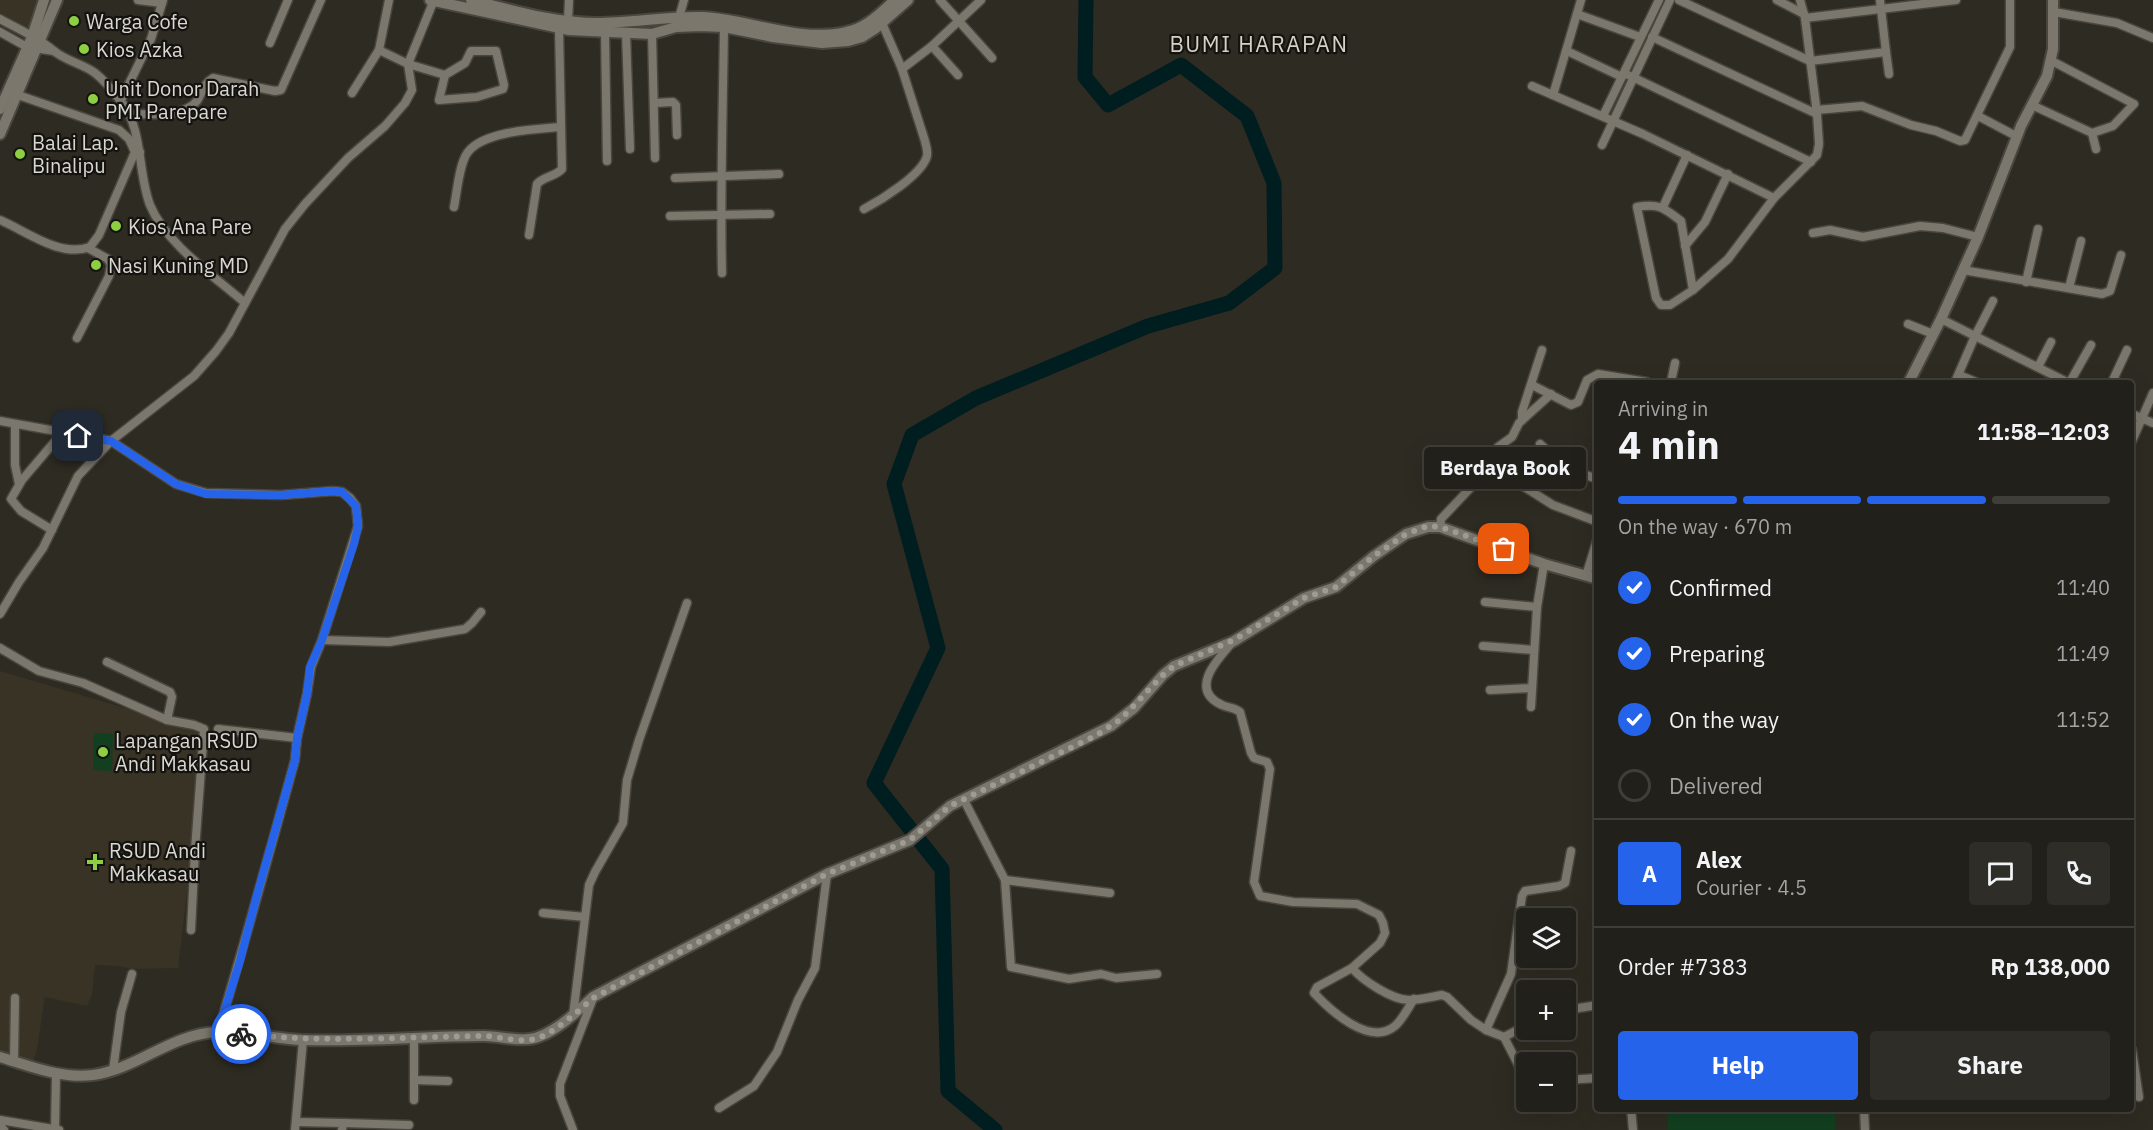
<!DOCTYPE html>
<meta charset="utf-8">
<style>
:root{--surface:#22201a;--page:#2e2d27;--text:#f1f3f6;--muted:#a2a3a2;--line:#3f3e39;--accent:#2563eb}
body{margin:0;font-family:"IBM Plex Sans",sans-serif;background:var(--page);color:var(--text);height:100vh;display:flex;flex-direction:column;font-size:22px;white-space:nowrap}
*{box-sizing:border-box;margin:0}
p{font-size:20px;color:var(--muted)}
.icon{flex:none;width:33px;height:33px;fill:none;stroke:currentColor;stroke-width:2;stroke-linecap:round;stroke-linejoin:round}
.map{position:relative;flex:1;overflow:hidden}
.details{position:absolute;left:1594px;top:380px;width:540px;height:732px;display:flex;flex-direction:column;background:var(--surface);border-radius:6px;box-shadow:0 6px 24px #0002,0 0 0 2px var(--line)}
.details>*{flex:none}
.fabs{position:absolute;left:1516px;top:908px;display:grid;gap:12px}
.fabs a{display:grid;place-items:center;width:60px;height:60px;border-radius:6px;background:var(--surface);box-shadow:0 6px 24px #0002,0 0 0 2px var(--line);font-size:30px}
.pin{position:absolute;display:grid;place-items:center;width:51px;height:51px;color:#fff;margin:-26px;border-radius:12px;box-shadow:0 3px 9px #0006}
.courier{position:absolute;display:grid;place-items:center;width:60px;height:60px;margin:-30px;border:4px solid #2563eb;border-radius:50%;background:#fff;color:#222;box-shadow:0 2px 8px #0007}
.bubble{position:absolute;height:42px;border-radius:6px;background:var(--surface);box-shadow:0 6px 24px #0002,0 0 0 2px var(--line);font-size:20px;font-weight:800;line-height:42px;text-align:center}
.head em{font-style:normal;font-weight:800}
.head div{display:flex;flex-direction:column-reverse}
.head{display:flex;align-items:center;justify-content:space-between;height:102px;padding:0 24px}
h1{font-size:39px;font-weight:800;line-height:45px}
.bar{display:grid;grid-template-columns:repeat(4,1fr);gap:9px 6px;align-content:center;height:72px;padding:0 24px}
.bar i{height:8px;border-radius:4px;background:var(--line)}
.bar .active{background:var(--accent)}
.bar p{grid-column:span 4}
.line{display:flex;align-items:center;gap:15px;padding:0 24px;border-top:2px solid var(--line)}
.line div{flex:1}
.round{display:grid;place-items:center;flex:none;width:63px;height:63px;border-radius:6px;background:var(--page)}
ol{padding:0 24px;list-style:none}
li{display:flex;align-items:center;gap:18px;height:66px}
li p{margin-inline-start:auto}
li .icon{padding:6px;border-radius:50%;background:var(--accent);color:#fff;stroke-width:4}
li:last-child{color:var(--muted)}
li i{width:33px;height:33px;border:3px solid var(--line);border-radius:50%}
.button{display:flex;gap:12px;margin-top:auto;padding:12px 24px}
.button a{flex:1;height:69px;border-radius:6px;background:var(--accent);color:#fff;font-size:24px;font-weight:800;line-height:69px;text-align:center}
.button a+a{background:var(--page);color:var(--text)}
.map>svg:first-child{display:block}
.built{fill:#383324}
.green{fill:#123f20}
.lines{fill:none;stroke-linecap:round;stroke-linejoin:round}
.river{stroke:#001d1f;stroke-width:15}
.minor-casing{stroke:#49463f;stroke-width:11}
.tertiary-casing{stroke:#49463f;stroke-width:14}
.minor{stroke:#7b776d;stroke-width:8}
.tertiary{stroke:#7b776d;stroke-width:10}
.done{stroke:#9d9b94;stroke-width:6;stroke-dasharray:0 10.8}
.route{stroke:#2563eb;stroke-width:8}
.poi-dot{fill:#8ece43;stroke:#151310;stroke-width:2}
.labels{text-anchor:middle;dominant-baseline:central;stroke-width:4.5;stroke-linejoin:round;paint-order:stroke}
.poi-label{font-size:20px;fill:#d9d7d2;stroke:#151310;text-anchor:start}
.quarter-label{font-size:22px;letter-spacing:1.5px;fill:#d4d0c5;stroke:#151310}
</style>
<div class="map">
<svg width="2153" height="1130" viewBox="0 0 2153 1130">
<rect width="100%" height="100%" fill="#2e2b22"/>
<g class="built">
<polygon points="0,0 40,0 29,30 0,14"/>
<polygon points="0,671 203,731 194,833 178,968 132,969 118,966 95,965 92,995 87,1006 45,997 37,1049 32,1065 0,1056"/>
</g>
<g class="green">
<polygon points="94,733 113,734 112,771 93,770"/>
<rect x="1668" y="1109" width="167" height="21"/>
</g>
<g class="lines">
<polyline class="river" points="995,1130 948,1091 942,869 874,783 938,648 894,484 912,435 976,398 1148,326 1229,303 1275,268 1274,183 1247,116 1181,65 1108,105 1085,77 1086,0"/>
<g class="minor-casing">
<g id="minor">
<polyline points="138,0 162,3"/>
<polyline points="940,0 992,58"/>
<polyline points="1679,0 1810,61 1886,52 1880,0"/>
<polyline points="1777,0 1804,14"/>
<polyline points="2054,12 2117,23 2153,38"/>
<polyline points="1577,14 1640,37"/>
<polyline points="1805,18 1956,0"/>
<path d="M0,19C18,29 39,38 54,51C66,61 83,64 95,73C104,80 113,91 120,100C144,129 137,171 150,205C166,244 214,276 245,303"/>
<polyline points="678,21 684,0"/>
<polyline points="568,22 569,0"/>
<polyline points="0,32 27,47 54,51"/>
<polyline points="605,32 607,161"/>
<polyline points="626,33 630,149"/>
<polyline points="652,34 655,158"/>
<polyline points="1652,37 1817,114"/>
<polyline points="270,43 288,0"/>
<polyline points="932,46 958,75"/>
<polyline points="379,50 389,0"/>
<polyline points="1567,51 1622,77"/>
<polyline points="1886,52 1889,74"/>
<polyline points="902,69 932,46 981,0"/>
<polyline points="1624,73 1811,162"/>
<polyline points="1532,86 1643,134 1774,198"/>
<polyline points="352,93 379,50 408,64 445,75 465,63 471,51 496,51 504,85 503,89 477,97 439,100 445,75"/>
<polyline points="18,95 119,130 129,139 135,152"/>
<polyline points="1553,95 1581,0"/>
<polyline points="121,100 151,39 163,0"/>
<polyline points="654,103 673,102 676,105 677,135"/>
<polyline points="2032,105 2092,133 2113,126 2134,104 2052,61"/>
<polyline points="1816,110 1862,106 1911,125 1936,131 1960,141 1965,140 2010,47 2010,0"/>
<path d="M129,114C149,114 183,118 197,101C202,93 204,83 213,78L275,91L281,90L321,0"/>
<polyline points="1603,116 1659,0"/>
<polyline points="1978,116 2016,136"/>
<polyline points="2092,133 2096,149"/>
<polyline points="1602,145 1670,0"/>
<polyline points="675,178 779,174"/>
<path d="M454,207C457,193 459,163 468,152C484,131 536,129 561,127"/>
<polyline points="1663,207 1687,155"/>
<path d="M864,209C881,200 922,175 927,156C928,151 926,146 925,141L902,69L882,23"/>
<polyline points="670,216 770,214"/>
<path d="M0,220C26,231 60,258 90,247L99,235L135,152H140"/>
<polyline points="1813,233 1830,230 1863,237 1920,226 1943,228 1978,237"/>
<path d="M529,235L537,184C544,176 555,177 562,169L559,29"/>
<polyline points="1685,246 1705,222 1728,174"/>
<polyline points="1963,270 2102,294 2110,291 2121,255"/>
<path d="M722,273C720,191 723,109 724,27"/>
<polyline points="2026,282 2038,229"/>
<polyline points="2069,288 2081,241"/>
<path d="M1693,290L1681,221C1664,208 1659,203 1637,207L1656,298L1661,305H1670L1693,290L1728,259L1774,198L1817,155L1819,144L1817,114L1805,18L1800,0"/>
<polyline points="1941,319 2067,382"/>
<polyline points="1908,324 1933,334"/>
<polyline points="77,338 109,276 111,265 108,259 88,248"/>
<polyline points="2038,367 2051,342"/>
<polyline points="1959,375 1976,382"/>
<polyline points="1671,382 1675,363"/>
<polyline points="1955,382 1975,336 1993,301"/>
<polyline points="2070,382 2091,345"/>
<polyline points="2112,382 2127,350"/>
<polyline points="1532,385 1571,405 1578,402 1587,380 1598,374 1647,382"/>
<polyline points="2132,414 2153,423"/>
<polyline points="1522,420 1522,412 1542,350"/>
<path d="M0,421L111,441L176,484L206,493L281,495L333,491L342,492L350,498L356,506L358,526L322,640L311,667L307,694L297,738L295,760C270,851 245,942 218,1032"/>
<polyline points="15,424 15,465 19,484"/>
<polyline points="2132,441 2153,393"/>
<path d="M1540,444C1557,460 1575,473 1598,479"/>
<polyline points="1494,463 1521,485 1553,505 1598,522"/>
<polyline points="1440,527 1441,519 1494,463 1498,447 1512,437 1519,423 1551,394"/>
<polyline points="52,530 21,511 11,499 22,480 62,433"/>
<polyline points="1586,576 1598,537"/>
<polyline points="1485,602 1537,607"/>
<polyline points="0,614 19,582 43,548 78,476 111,441 194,376 216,351 229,333 285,229 305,204 348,158 385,126 405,103 412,90 408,64 434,0"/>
<polyline points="322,640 389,642 465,629 472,623 481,612"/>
<path d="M1231,644C1216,661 1189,690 1222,705C1228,708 1234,707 1240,712L1251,753L1254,758L1267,762L1270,769L1254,882L1260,896L1293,902L1357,904L1379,915L1383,923L1385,933L1380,943L1352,968C1362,980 1392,1000 1409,1000C1419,1000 1431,997 1442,995L1447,997L1471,1020L1486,1030L1504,1037L1522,1072L1527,1076"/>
<polyline points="1483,646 1534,650"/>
<polyline points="0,648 39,671 83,683 167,720 194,725 204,729 195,850 191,930"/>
<polyline points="107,662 170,692 172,697 167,720"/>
<polyline points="1490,690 1532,688"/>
<polyline points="1531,707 1537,607 1544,564"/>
<polyline points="218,729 297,738"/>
<polyline points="964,800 1005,880 1011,967 1069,979 1101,974 1116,978 1157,974"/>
<polyline points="1005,880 1110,893"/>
<polyline points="543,913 585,917"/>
<path d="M1352,968L1317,987L1314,993C1331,1011 1370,1047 1395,1026C1403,1019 1408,1008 1414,999"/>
<polyline points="1566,1010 1598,1005"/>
<polyline points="573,1016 589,885 595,872 623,823 627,780 639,740 687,603"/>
<polyline points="1486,1030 1511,974 1522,896 1525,891 1559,886 1565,883 1571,851"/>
<polyline points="1504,1037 1527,1025"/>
<polyline points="2132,1050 2139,1097"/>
<polyline points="14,1062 15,998"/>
<polyline points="113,1070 121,1012 132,974"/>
<polyline points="414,1080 448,1081"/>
<polyline points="1566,1080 1598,1078"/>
<polyline points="414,1100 414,1039"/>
<polyline points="719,1108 754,1086 777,1052 798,1000 815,968 827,874"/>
<polyline points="1631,1108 1633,1130"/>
<polyline points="1864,1108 1865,1130"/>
<polyline points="0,1120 59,1130"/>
<polyline points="296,1122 343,1123 342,1130"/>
<polyline points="343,1123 409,1125"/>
<polyline points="0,1125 4,1130"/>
<polyline points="55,1129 56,1074"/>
<polyline points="295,1130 303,1040"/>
<polyline points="573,1130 560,1096 560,1084 592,1001"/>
</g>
</g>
<g class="tertiary-casing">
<g id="tertiary">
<polyline points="430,0 569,30 652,34 676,27 701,26 724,27 773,37 822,43 848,41 862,37 876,28 908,0"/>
<path d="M471,0C512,10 554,23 597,23C632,23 667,16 702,17C749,19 799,43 846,32C867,28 880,13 895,0"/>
<polyline points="0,109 32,37 44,0"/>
<polyline points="0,134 57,0"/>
<polyline points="1909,382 1941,319 1978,237 2021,126 2047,76 2053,49 2053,0"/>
<path d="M0,1057C30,1066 61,1079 93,1075C137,1069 171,1034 217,1032C245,1031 274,1039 303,1040C363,1042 424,1036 484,1036C499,1036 514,1041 529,1039C551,1037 578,1011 593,997L827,874L910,840L950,806L1111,726L1134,708L1163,675L1174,666L1234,641L1304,598L1336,587L1374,556L1406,534L1428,527H1440L1544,564L1598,579"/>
</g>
</g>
<use href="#minor" class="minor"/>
<use href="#tertiary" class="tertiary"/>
</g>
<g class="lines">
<path class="done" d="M241,1034C322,1043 402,1037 483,1036C501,1036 520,1044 538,1038C557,1031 578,1011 593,998L827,874L910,840L950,806L1095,736L1121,719L1163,675L1174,666L1234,640L1304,598L1336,587L1374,556L1406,534L1428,526L1440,527L1504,549"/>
<polyline class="route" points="78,436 111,441 176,484 206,494 281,495 333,491 342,492 356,506 358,526 354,544 322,640 310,667 307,694 297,738 295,760 257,895 240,961 218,1032 241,1034"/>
</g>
<g class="poi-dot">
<circle cx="74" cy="21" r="6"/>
<circle cx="84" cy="49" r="6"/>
<circle cx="93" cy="99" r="6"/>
<circle cx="20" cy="154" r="6"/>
<circle cx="116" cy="226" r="6"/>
<circle cx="96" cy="265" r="6"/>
<circle cx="103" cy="752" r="6"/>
<path d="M92 853h6v6h6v6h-6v6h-6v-6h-6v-6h6z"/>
</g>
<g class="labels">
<g class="poi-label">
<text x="86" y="21">Warga Cofe</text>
<text x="96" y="49">Kios Azka</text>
<text x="105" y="88">Unit Donor Darah<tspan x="105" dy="23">PMI Parepare</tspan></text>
<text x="32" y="142">Balai Lap.<tspan x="32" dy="23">Binalipu</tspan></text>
<text x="128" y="226">Kios Ana Pare</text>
<text x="108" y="265">Nasi Kuning MD</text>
<text x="115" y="740">Lapangan RSUD<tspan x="115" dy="23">Andi Makkasau</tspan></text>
<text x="109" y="850">RSUD Andi<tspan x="109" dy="23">Makkasau</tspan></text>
</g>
<g class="quarter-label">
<text x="1259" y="43">BUMI HARAPAN</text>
</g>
</g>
</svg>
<div class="fabs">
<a><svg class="icon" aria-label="layers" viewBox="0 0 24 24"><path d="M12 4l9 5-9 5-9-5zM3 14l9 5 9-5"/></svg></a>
<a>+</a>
<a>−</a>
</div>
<div class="pin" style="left:1504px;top:549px;background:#ea580c"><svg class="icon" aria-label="bag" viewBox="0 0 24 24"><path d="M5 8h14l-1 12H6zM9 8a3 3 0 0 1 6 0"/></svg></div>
<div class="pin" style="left:78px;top:436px;background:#1f2937"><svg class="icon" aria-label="home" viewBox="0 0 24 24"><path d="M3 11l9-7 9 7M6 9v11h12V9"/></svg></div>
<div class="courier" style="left:241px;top:1034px"><svg class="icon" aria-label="bike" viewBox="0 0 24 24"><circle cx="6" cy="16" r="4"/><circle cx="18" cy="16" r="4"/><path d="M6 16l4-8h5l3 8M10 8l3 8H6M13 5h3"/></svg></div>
<div class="bubble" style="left:1424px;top:447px;width:162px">Berdaya Book</div>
<section class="details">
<div class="head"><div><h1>4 min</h1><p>Arriving in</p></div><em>11:58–12:03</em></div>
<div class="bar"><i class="active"></i><i class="active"></i><i class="active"></i><i></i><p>On the way · 670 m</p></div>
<ol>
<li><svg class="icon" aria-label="check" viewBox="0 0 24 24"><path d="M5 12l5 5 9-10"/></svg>Confirmed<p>11:40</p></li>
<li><svg class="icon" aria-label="check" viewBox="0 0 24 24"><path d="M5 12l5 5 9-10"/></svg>Preparing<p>11:49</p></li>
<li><svg class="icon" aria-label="check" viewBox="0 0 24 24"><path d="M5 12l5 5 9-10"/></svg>On the way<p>11:52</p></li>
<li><i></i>Delivered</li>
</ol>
<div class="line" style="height:108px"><b class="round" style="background:var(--accent);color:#fff">A</b><div><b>Alex</b><p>Courier · 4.5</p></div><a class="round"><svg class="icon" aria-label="chat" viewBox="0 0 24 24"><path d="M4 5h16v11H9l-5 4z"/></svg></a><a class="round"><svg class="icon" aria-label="phone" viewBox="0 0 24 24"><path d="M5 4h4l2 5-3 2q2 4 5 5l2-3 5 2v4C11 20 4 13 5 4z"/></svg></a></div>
<div class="line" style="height:78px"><div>Order #7383</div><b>Rp 138,000</b></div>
<div class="button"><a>Help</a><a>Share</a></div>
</section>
</div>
